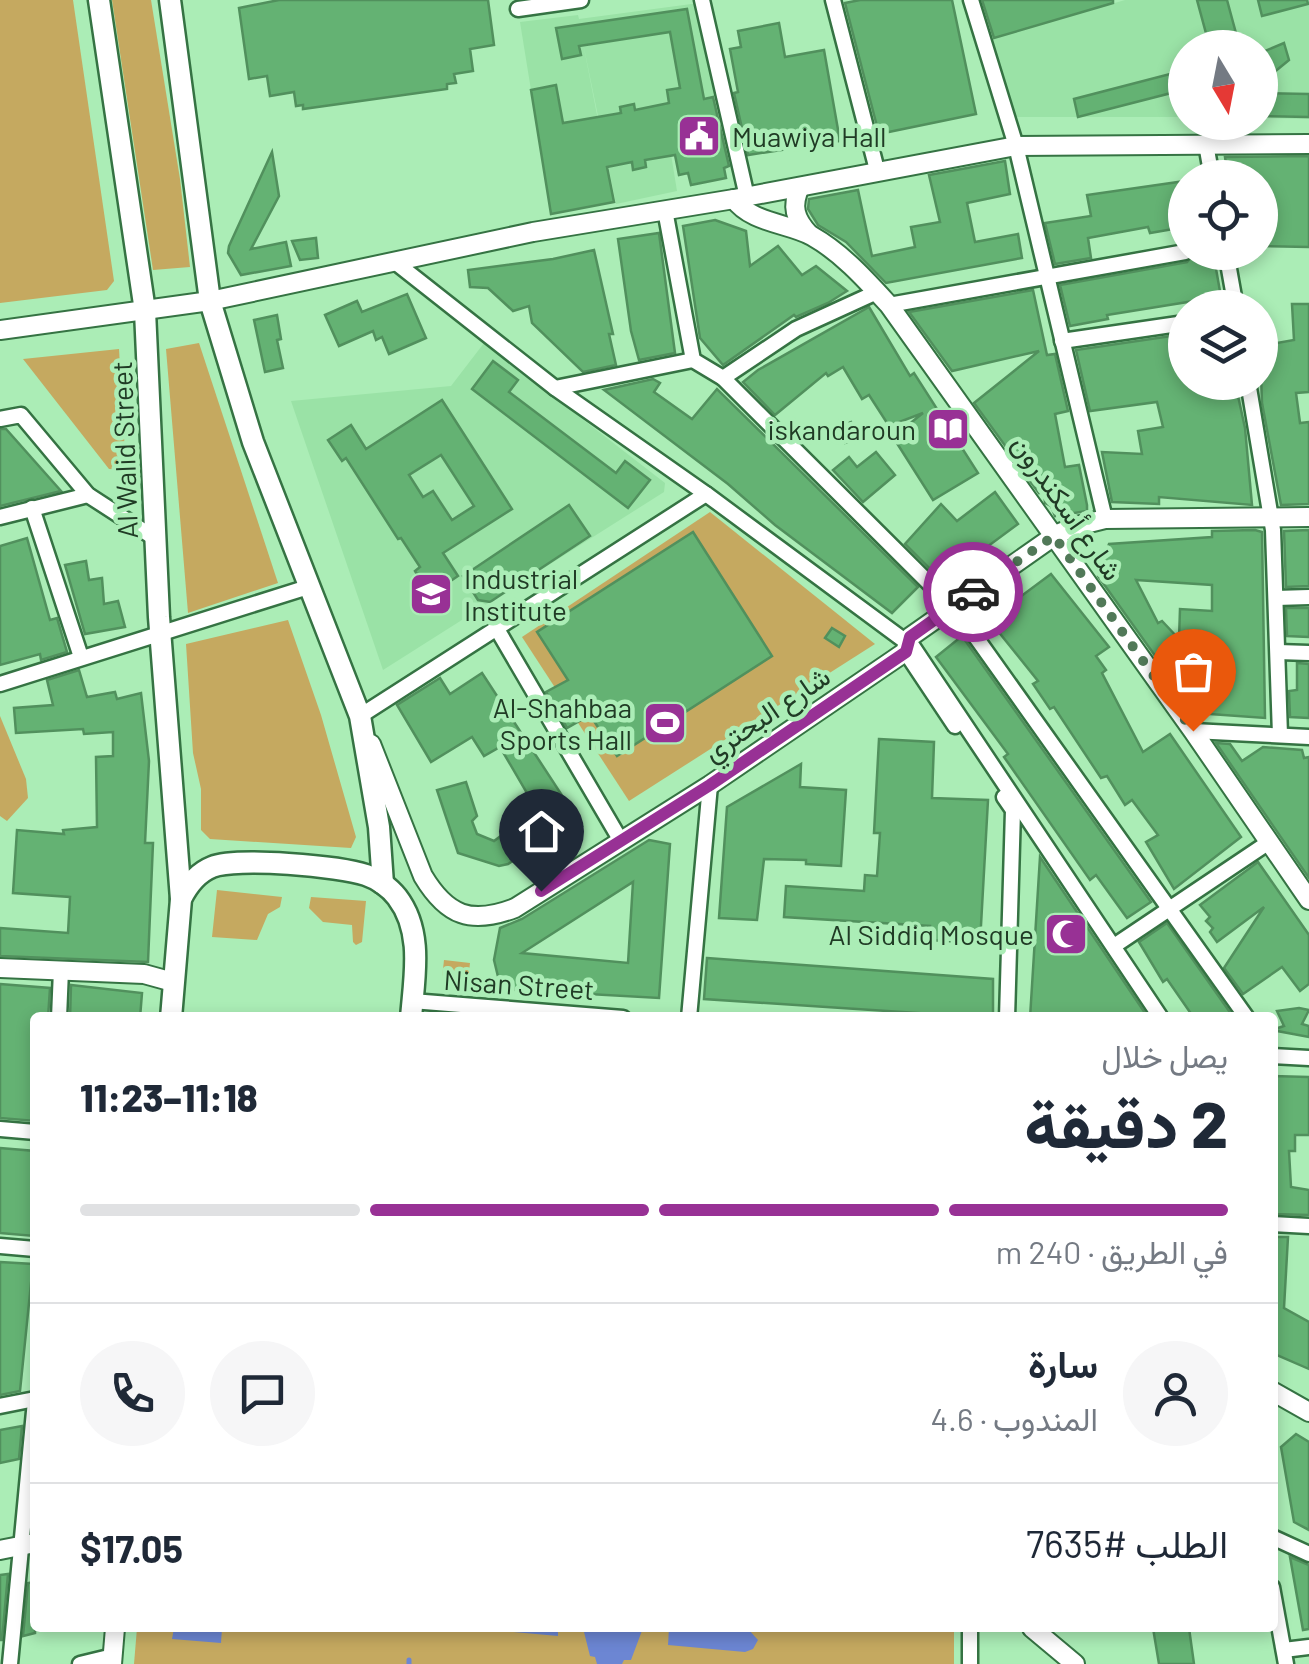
<!DOCTYPE html>
<html lang="ar">
<meta charset="utf-8">
<style>
:root{--surface:#fff;--page:#f6f6f7;--text:#1f2937;--muted:#747a83;--line:#e0e1e3;--accent:#983195}
body{margin:0;font-family:Barlow,Vazirmatn,sans-serif;background:var(--page);color:var(--text);direction:rtl;height:100vh;display:flex;flex-direction:column;font-size:38px;white-space:nowrap}
*{box-sizing:border-box;margin:0}
p{font-size:32px;color:var(--muted)}
.icon{flex:none;width:55px;height:55px;fill:none;stroke:currentColor;stroke-width:2;stroke-linecap:round;stroke-linejoin:round}
.map{position:relative;flex:1;overflow:hidden;direction:ltr}
.details{position:absolute;left:30px;top:1012px;width:1248px;height:620px;display:flex;flex-direction:column;background:var(--surface);border-radius:10px;box-shadow:0 5px 15px #0003;direction:rtl}
.details>*{flex:none}
.needle{width:65px;rotate:170deg}
.tools{position:absolute;left:1168px;top:30px;display:grid;gap:20px}
.tools a{display:grid;place-items:center;width:110px;height:110px;border-radius:50%;background:var(--surface);box-shadow:0 5px 15px #0003;font-size:50px}
.pin{position:absolute;display:grid;place-items:center;width:85px;height:85px;color:#fff;margin:-102px -42px;border-radius:50% 50% 50% 0;rotate:-45deg;box-shadow:0 0 10px #0007}
.pin .icon{rotate:45deg}
.courier{position:absolute;display:grid;place-items:center;width:100px;height:100px;margin:-50px;border:8px solid #983195;border-radius:50%;background:#fff;color:#222;box-shadow:0 2px 12px #0007}
.headline em{font-style:normal;font-weight:800}
.headline div{display:flex;flex-direction:column-reverse}
.headline{display:flex;align-items:center;justify-content:space-between;height:170px;padding:0 50px}
h1{font-size:65px;font-weight:800;line-height:75px}
.bar{display:grid;grid-template-columns:repeat(4,1fr);gap:15px 10px;align-content:center;height:120px;padding:0 50px}
.bar i{height:12px;border-radius:8px;background:var(--line)}
.bar .on{background:var(--accent)}
.bar p{grid-column:span 4}
.line{display:flex;align-items:center;gap:25px;padding:0 50px;border-top:2px solid var(--line)}
.line div{flex:1}
.round{display:grid;place-items:center;flex:none;width:105px;height:105px;border-radius:52px;background:var(--page)}
.map>svg:first-child{display:block}
.built{fill:#9ae2a6}
.green{fill:#c5a960}
.water{fill:#6c86d3}
.lines{fill:none;stroke-linecap:round;stroke-linejoin:round}
.stream{stroke:#6c86d3;stroke-width:5}
.building{fill:#64b273;stroke:#51905d;stroke-width:2.5;fill-rule:evenodd}
.minor-casing{stroke:#357343;stroke-width:19}
.secondary-casing{stroke:#357343;stroke-width:22}
.primary-casing{stroke:#357343;stroke-width:25}
.minor{stroke:#fff;stroke-width:14}
.secondary{stroke:#fff;stroke-width:18}
.primary{stroke:#fff;stroke-width:20}
.done{stroke:#517958;stroke-width:10;stroke-dasharray:0 18}
.route{stroke:#983195;stroke-width:12}
.labels{text-anchor:middle;dominant-baseline:central;stroke-width:9;stroke-linejoin:round;paint-order:stroke}
.poi-label{font-size:28px;fill:#203b25;stroke:#abedb6;text-anchor:end}
.street-label{font-size:28px;fill:#203b25;stroke:#abedb6}
</style>
<div class="map">
<svg width="1309" height="1664" viewBox="0 0 1309 1664">
<rect width="100%" height="100%" fill="#abedb6"/>
<g class="built">
<polygon points="1125,0 1309,0 1309,119 1260,118 1260,48 1185,48 1185,117 1014,117 991,39"/>
<polygon points="699,3 719,95 663,105 677,191 616,204 582,38 614,202 551,214 520,22 578,15 579,19"/>
<polygon points="484,343 665,483 664,492 383,670 291,401 451,386"/>
</g>
<g class="green">
<polygon points="0,0 73,0 114,281 107,290 0,303"/>
<polygon points="112,0 151,0 180,179 190,267 153,270"/>
<polygon points="199,343 278,583 188,613 166,349"/>
<polygon points="119,349 126,470 109,469 23,359"/>
<polygon points="710,512 875,644 629,801 522,637"/>
<polygon points="288,620 321,715 356,837 351,848 210,839 201,830 201,789 193,753 186,644"/>
<polygon points="0,716 26,779 28,798 7,821 0,816"/>
<polygon points="217,890 282,897 280,907 268,914 257,940 212,937"/>
<polygon points="311,897 366,901 362,942 356,945 353,942 352,925 323,922 309,908"/>
<polygon points="444,960 470,963 468,981 442,978"/>
<polygon points="137,1628 954,1628 954,1664 134,1664"/>
</g>
<g class="water">
<polygon points="174,1628 222,1628 221,1643 172,1639"/>
<polygon points="470,1628 558,1628 558,1636"/>
<polygon points="583,1628 643,1628 631,1660 624,1660 622,1664 597,1664 595,1657 590,1656"/>
<polygon points="669,1628 749,1630 758,1640 753,1649 745,1652 668,1645"/>
</g>
<g class="lines">
<polyline class="stream" points="409,1660 409,1664"/>
</g>
<g class="building">
<polygon points="279,0 488,0 494,45 470,49 473,71 454,74 456,83 447,84 447,89 303,109 303,105 296,106 294,92 270,96 267,76 249,79 239,8"/>
<polygon points="860,0 952,0 976,114 879,134 845,3"/>
<polygon points="982,0 1113,0 1113,3 994,38"/>
<polygon points="1197,0 1227,0 1240,48 1210,48"/>
<polygon points="1258,0 1307,0 1308,4 1262,16"/>
<polygon points="687,9 704,99 713,97 729,166 724,168 726,178 691,185 688,173 679,175 675,155 645,160 646,167 633,170 632,162 607,167 614,202 551,214 531,90 556,85 563,123 621,113 620,107 634,104 635,110 669,103 667,90 680,88 670,32 579,46 581,55 562,59 556,28"/>
<polygon points="779,23 785,57 824,50 840,141 748,155 734,93 738,92 730,49 741,47 738,31"/>
<polygon points="1284,43 1289,60 1260,84 1260,53"/>
<polygon points="1170,74 1175,92 1078,117 1074,99"/>
<polygon points="1260,93 1309,94 1309,117 1260,116"/>
<polygon points="272,152 279,196 251,249 286,242 291,266 241,275 228,253 229,246"/>
<polygon points="1309,156 1309,247 1260,246 1260,178 1228,178 1225,157"/>
<polygon points="1005,161 1010,194 967,203 975,242 1018,234 1022,258 886,283 846,242 818,225 808,209 809,199 858,190 872,256 915,247 911,227 940,222 929,175"/>
<polygon points="1185,181 1185,227 1150,233 1148,227 1088,238 1091,258 1055,264 1045,223 1091,216 1087,195"/>
<polygon points="715,220 746,231 750,266 778,246 802,275 816,266 847,291 828,303 796,317 794,315 723,365 700,338 683,226"/>
<polygon points="659,233 675,353 639,360 631,331 618,239"/>
<polygon points="316,238 318,258 300,260 292,241"/>
<polygon points="594,250 613,334 609,334 616,365 583,372 532,323 529,306 513,311 488,288 470,287 468,270 553,259"/>
<polygon points="1195,252 1213,252 1223,308 1195,308 1194,301 1107,315 1108,319 1070,326 1060,285 1187,262"/>
<polygon points="1033,290 1047,355 1055,354 1068,411 1055,414 1065,467 1079,465 1087,505 1087,511 1055,516 1051,506 1045,503 1044,492 1039,493 1026,476 1025,465 1020,466 974,403 1039,351 952,371 909,312"/>
<polygon points="407,294 426,338 389,354 382,337 376,340 373,331 339,346 325,315 357,301 362,312"/>
<polygon points="1292,304 1309,304 1309,392 1296,393 1300,423 1309,422 1309,504 1281,505 1262,403 1260,346 1294,340"/>
<polygon points="869,307 910,376 914,373 978,473 933,500 893,437 923,413 889,426 869,395 862,399 843,367 828,376 826,373 775,415 743,382 758,370"/>
<polygon points="277,315 281,339 277,340 283,368 265,372 254,320"/>
<polygon points="1185,334 1185,382 1235,382 1245,428 1252,505 1159,497 1159,504 1112,502 1102,452 1142,454 1138,431 1163,427 1157,402 1090,411 1076,350"/>
<polygon points="493,361 518,380 509,392 616,473 625,461 650,480 628,508 472,389"/>
<polygon points="653,379 660,383 654,392 692,419 717,389 918,587 892,613 775,525 728,484 604,390"/>
<path d="M442,400L512,509L443,553L458,576L430,595L415,571L420,567L401,538L398,539L346,458L342,461L328,440L351,425L366,449ZM441,455L474,506L452,520L433,491L423,497L409,475Z"/>
<polygon points="851,422 858,438 845,443 838,427"/>
<polygon points="0,429 6,429 61,491 0,506"/>
<polygon points="876,452 895,475 863,502 833,470 849,457 857,467"/>
<polygon points="995,492 1018,524 945,578 935,569 932,571 905,544 941,504 957,521"/>
<polygon points="569,505 590,536 490,602 478,600 463,576"/>
<path d="M1255,530L1262,532L1265,718L1196,713L1098,576L1109,544L1212,537V531ZM1136,580L1212,585V611L1180,609L1179,639L1162,621L1158,623Z"/>
<polygon points="1309,530 1309,586 1286,587 1284,531"/>
<polygon points="693,532 772,656 617,756 590,715 567,728 546,692 568,680 537,632"/>
<polygon points="27,538 50,620 57,618 67,652 41,660 40,654 0,665 0,546"/>
<polygon points="86,561 89,580 102,578 104,604 118,601 125,627 85,634 65,565"/>
<polygon points="1051,574 1109,647 1096,656 1106,670 1102,673 1143,752 1170,734 1241,837 1174,889 1146,842 1158,835 1132,800 1125,805 1107,776 1101,778 1054,707 1050,709 1033,684 1038,681 989,620"/>
<polygon points="1286,608 1309,608 1309,637 1287,636"/>
<polygon points="832,628 845,636 839,647 825,638"/>
<polygon points="962,636 1151,902 1127,918 1096,875 1090,880 1004,757 1008,754 936,657"/>
<polygon points="1297,663 1309,664 1309,718 1290,717 1289,691 1297,690"/>
<polygon points="79,670 87,697 115,692 117,699 141,693 149,761 145,843 153,843 148,962 0,956 0,928 68,933 70,897 13,893 17,830 64,834 63,830 97,827 96,757 113,756 113,732 84,734 83,729 16,733 14,708 53,705 47,680"/>
<polygon points="482,673 582,826 549,846 545,840 508,864 499,866 458,853 437,790 466,782 477,816 472,821 477,834 494,841 517,824 514,820 528,812 519,798 527,793 500,747 484,756 472,737 431,762 397,705 440,678 450,694"/>
<polygon points="879,739 934,742 932,798 988,800 980,943 929,940 930,926 784,917 786,886 864,891 865,875 877,876 880,833 874,833"/>
<polygon points="1216,743 1230,744 1242,761 1263,747 1302,750 1304,758 1309,757 1309,878"/>
<polygon points="801,764 800,787 846,790 841,866 806,864 806,860 764,859 757,920 719,918 727,807"/>
<path d="M649,840L670,844L659,998L501,989L494,960L500,928L522,919ZM633,882L628,963L522,953Z"/>
<polygon points="1040,857 1145,1013 1148,1018 1030,1018"/>
<polygon points="1258,862 1309,935 1309,984 1300,991 1282,967 1243,994 1224,968 1264,907 1217,942 1210,932 1213,928 1206,921 1210,917 1200,905"/>
<polygon points="1167,923 1234,1018 1194,1018 1167,979 1163,982 1139,942"/>
<polygon points="707,958 993,979 993,1018 704,999"/>
<polygon points="0,984 50,988 48,1018 35,1018 35,1121 0,1118"/>
<polygon points="71,985 142,993 140,1018 70,1018"/>
<polygon points="1299,1008 1309,1010 1302,1024 1309,1026 1309,1037 1272,1030 1284,1026 1277,1011"/>
<polygon points="1272,1076 1309,1077 1309,1135 1295,1135 1295,1151 1289,1151 1291,1187 1309,1190 1309,1215 1275,1214"/>
<polygon points="0,1148 35,1151 34,1236 0,1233"/>
<polygon points="1272,1237 1288,1237 1284,1308 1309,1322 1309,1369 1272,1353"/>
<polygon points="0,1262 33,1264 20,1391 0,1395"/>
<polygon points="22,1426 19,1459 0,1463 0,1430"/>
<polygon points="1296,1434 1309,1442 1309,1530 1294,1522 1281,1447"/>
<polygon points="1290,1557 1309,1565 1309,1629 1303,1630"/>
<polygon points="8,1574 2,1640 0,1640 0,1575"/>
<polygon points="35,1582 35,1633 23,1636 28,1583"/>
<polygon points="1153,1628 1189,1628 1194,1664 1159,1664"/>
</g>
<g class="lines">
<g class="minor-casing">
<g id="minor">
<polyline points="702,0 747,197"/>
<polyline points="833,0 877,170"/>
<polyline points="971,0 1016,146 1105,519"/>
<polyline points="518,9 581,0"/>
<polyline points="1206,144 1212,178"/>
<polyline points="665,210 693,360 723,378 958,612 1247,1018"/>
<polyline points="1226,252 1236,308"/>
<polyline points="395,262 555,388 706,494 913,647 1161,1018"/>
<polyline points="889,305 1185,252"/>
<polyline points="1062,341 1185,323"/>
<polyline points="723,378 796,329 877,292"/>
<polyline points="1248,382 1273,530 1280,735"/>
<polyline points="555,388 693,360"/>
<polyline points="0,419 21,415 88,495 156,539"/>
<polyline points="32,508 81,657"/>
<polyline points="0,517 88,495"/>
<polyline points="1276,598 1309,597"/>
<polyline points="497,629 621,841"/>
<polyline points="1278,652 1309,653"/>
<polyline points="909,657 955,726"/>
<polyline points="0,684 308,587"/>
<polyline points="360,716 706,494"/>
<polyline points="1193,731 1309,737"/>
<polyline points="1004,797 1013,810 1007,1018"/>
<polyline points="1114,946 1269,842"/>
<polyline points="412,1001 623,1018"/>
<polyline points="59,1018 61,970"/>
<polyline points="689,1018 710,785"/>
<polyline points="1272,1056 1309,1058"/>
<polyline points="0,1129 35,1132"/>
<polyline points="1272,1224 1309,1226"/>
<polyline points="0,1246 35,1249"/>
<polyline points="0,1406 35,1399"/>
<polyline points="1272,1537 1309,1554"/>
<polyline points="1272,1587 1286,1664"/>
<polyline points="970,1628 970,1664"/>
<polyline points="1284,1650 1309,1647"/>
<polyline points="10,1664 35,1401"/>
<polyline points="80,1664 113,1656"/>
</g>
</g>
<g class="secondary-casing">
<g id="secondary">
<path d="M800,187C791,206 795,219 809,234"/>
<path d="M734,199C751,223 788,223 812,236C842,253 866,280 889,305L1193,731L1309,900"/>
<polyline points="0,330 210,301 533,232 734,199 1016,146 1309,144"/>
<path d="M371,744L423,876C447,916 471,925 515,908L710,785L905,652L910,637L1057,534L1077,526L1105,519L1309,517"/>
<polyline points="0,968 144,974 173,982"/>
<polyline points="1272,1391 1309,1412"/>
<polyline points="0,1550 35,1543"/>
<polyline points="1032,1628 1075,1664"/>
<polyline points="112,1664 115,1628"/>
</g>
</g>
<g class="primary-casing">
<g id="primary">
<polyline points="99,0 145,311 159,617 181,899"/>
<polyline points="170,0 210,301 253,442 360,716 379,827 383,884"/>
<path d="M171,1018L181,899C188,885 197,873 212,867C236,857 340,866 366,875C378,879 390,888 397,897C424,932 414,978 411,1018"/>
</g>
</g>
<use href="#minor" class="minor"/>
<use href="#secondary" class="secondary"/>
<use href="#primary" class="primary"/>
</g>
<g class="lines">
<polyline class="done" points="973,592 1054,536 1193,731"/>
<polyline class="route" points="541,891 710,785 906,652 910,637 973,592"/>
</g>
<defs>
<g id="civic-square" transform="scale(2.25)"><rect x="-9" y="-9" width="18" height="18" rx="4" fill="#983195" stroke="#abedb6"/><path d="M-.6-6.5H3V-4.5H.6V-3L4-1V1h2V6H-6V1h2V-1L-.6-3ZM-1.2 2.5V6h2.4V2.5Z" fill="#fff"/></g>
<g id="library-square" transform="scale(2.25)"><rect x="-9" y="-9" width="18" height="18" rx="4" fill="#983195" stroke="#abedb6"/><path d="M-6-4Q-3-5.5-.7-3.5V5Q-3 3-6 4ZM6-4Q3-5.5 .7-3.5V5Q3 3 6 4Z" fill="#fff"/></g>
<g id="university-square" transform="scale(2.25)"><rect x="-9" y="-9" width="18" height="18" rx="4" fill="#983195" stroke="#abedb6"/><path d="M0-5L7-2L0 1L-7-2ZM-4 1L0 2.5L4 1V4Q0 6-4 4Z" fill="#fff"/></g>
<g id="stadium-square" transform="scale(2.25)"><rect x="-9" y="-9" width="18" height="18" rx="4" fill="#983195" stroke="#abedb6"/><path d="M0-5a6.5 5 0 1 0 0 10a6.5 5 0 1 0 0-10ZM-3.5-1.8h7v3.6h-7Z" fill="#fff"/></g>
<g id="mosque-square" transform="scale(2.25)"><rect x="-9" y="-9" width="18" height="18" rx="4" fill="#983195" stroke="#abedb6"/><path d="M3.5-4.9A6 6 0 1 0 3.5 4.9A5 5 0 1 1 3.5-4.9Z" fill="#fff"/></g>
</defs>
<g fill-rule="evenodd">
<use href="#civic-square" x="699" y="136"/>
<use href="#library-square" x="948" y="429"/>
<use href="#university-square" x="431" y="594"/>
<use href="#stadium-square" x="665" y="723"/>
<use href="#mosque-square" x="1066" y="934"/>
</g>
<g class="labels">
<g class="poi-label">
<text x="732" y="136" text-anchor="start">Muawiya Hall</text>
<text x="916" y="429">iskandaroun</text>
<text x="464" y="578" text-anchor="start">Industrial<tspan x="464" dy="32">Institute</tspan></text>
<text x="632" y="707">Al-Shahbaa<tspan x="632" dy="32">Sports Hall</tspan></text>
<text x="1034" y="934">Al Siddiq Mosque</text>
</g>
<g class="street-label">
<text transform="translate(124 450) rotate(-92)">Al Walid Street</text>
<text transform="translate(1068 507) rotate(55)">شارع أسكندرون</text>
<text transform="translate(766 713) rotate(-34)">شارع البحتري</text>
<text transform="translate(519 984) rotate(4)">Nisan Street</text>
</g>
</g>
</svg>
<div class="tools">
<a><svg class="needle" viewBox="-14 -14 28 28"><path d="M0-13l5 13h-10z" fill="#e53935"/><path d="M0 13l5-13h-10z" fill="#747a83"/></svg></a>
<a><svg class="icon" aria-label="locate" viewBox="0 0 24 24"><circle cx="12" cy="12" r="6"/><path d="M12 2v4M12 18v4M2 12h4M18 12h4"/></svg></a>
<a><svg class="icon" aria-label="layers" viewBox="0 0 24 24"><path d="M12 4l9 5-9 5-9-5zM3 14l9 5 9-5"/></svg></a>
</div>
<div class="pin" style="left:1193px;top:731px;background:#ea580c"><svg class="icon" aria-label="bag" viewBox="0 0 24 24"><path d="M5 8h14l-1 12H6zM9 8a3 3 0 0 1 6 0"/></svg></div>
<div class="pin" style="left:541px;top:891px;background:#1f2937"><svg class="icon" aria-label="home" viewBox="0 0 24 24"><path d="M3 11l9-7 9 7M6 9v11h12V9"/></svg></div>
<div class="courier" style="left:973px;top:592px"><svg class="icon" aria-label="car" viewBox="0 0 24 24"><path d="M5 17H2v-5l4-1 3-4h7l3 4 3 1v5h-3M9 17h6M6 11h13"/><circle cx="7" cy="17" r="2"/><circle cx="17" cy="17" r="2"/></svg></div>
<section class="details">
<div class="headline"><div><h1>2 دقيقة</h1><p>يصل خلال</p></div><em>11:18–11:23</em></div>
<div class="bar"><i class="on"></i><i class="on"></i><i class="on"></i><i></i><p>في الطريق · 240 m</p></div>
<div class="line" style="height:180px"><a class="round"><svg class="icon" aria-label="person" viewBox="0 0 24 24"><circle cx="12" cy="8" r="4"/><path d="M4 21q1-7 8-7t8 7"/></svg></a><div><b>سارة</b><p>المندوب · 4.6</p></div><a class="round"><svg class="icon" aria-label="chat" viewBox="0 0 24 24"><path d="M4 5h16v11H9l-5 4z"/></svg></a><a class="round"><svg class="icon" aria-label="phone" viewBox="0 0 24 24"><path d="M5 4h4l2 5-3 2q2 4 5 5l2-3 5 2v4C11 20 4 13 5 4z"/></svg></a></div>
<div class="line" style="height:130px"><div>الطلب #7635</div><b>$17.05</b></div>
</section>
</div>
